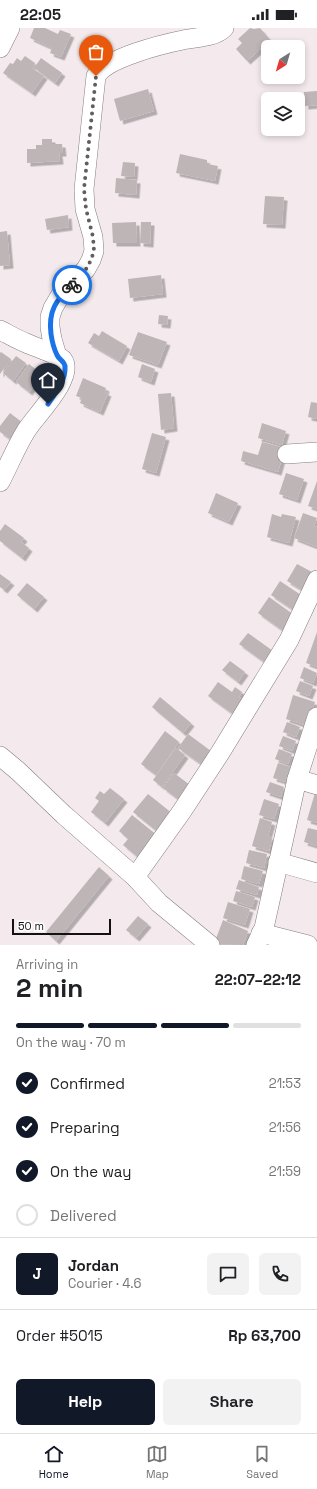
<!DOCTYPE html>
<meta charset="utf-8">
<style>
:root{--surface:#fff;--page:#f2f2f2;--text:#202124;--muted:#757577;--line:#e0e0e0;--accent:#111827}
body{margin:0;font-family:"Space Grotesk",sans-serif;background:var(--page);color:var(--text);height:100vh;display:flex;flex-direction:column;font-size:15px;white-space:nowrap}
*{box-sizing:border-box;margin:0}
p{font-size:13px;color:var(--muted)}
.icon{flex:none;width:22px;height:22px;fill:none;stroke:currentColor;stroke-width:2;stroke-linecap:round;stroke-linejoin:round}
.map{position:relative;height:917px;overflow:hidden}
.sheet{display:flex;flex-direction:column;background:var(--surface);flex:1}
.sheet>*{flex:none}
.needle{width:26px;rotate:217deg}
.controls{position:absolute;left:261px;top:12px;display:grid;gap:8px}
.controls a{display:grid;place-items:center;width:44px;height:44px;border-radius:6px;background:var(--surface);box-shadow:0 2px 6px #0003;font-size:20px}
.scale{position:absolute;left:12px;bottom:10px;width:99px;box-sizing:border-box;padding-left:4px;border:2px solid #141112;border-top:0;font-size:11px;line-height:14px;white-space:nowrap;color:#141112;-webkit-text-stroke:3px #fff;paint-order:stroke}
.pin{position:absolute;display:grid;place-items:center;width:34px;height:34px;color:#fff;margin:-41px -17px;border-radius:50% 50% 50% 0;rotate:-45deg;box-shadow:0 0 4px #0007}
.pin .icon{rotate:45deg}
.courier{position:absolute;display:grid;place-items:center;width:40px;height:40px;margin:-20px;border:3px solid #1a73e8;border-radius:50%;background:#fff;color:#222;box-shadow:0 1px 5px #0007}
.overview em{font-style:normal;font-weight:800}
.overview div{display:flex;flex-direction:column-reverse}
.overview{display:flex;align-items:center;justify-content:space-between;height:68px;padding:0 16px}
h1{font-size:26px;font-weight:800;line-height:30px}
.bar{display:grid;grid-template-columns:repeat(4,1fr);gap:6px 4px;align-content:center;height:48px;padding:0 16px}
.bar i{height:5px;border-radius:3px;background:var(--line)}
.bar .on{background:var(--accent)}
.bar p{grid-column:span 4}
.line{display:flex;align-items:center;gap:10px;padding:0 16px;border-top:1px solid var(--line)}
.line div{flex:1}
.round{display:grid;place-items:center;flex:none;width:42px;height:42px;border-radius:6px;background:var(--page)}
ol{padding:0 16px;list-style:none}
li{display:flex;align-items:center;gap:12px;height:44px}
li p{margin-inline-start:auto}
li .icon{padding:4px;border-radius:50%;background:var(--accent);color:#fff;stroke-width:4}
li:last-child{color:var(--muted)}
li i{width:22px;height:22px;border:2px solid var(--line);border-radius:50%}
.primary-button{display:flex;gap:8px;margin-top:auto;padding:8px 16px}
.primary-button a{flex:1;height:46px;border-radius:6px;background:var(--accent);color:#fff;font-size:16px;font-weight:800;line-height:46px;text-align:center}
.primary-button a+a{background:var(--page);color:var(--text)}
.status{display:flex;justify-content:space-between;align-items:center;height:28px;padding:0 20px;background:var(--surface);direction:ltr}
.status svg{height:11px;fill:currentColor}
.tab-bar{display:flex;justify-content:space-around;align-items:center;height:56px;border-top:1px solid var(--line);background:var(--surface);font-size:11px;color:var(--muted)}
.tab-bar a{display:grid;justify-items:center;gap:2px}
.tab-bar .on{color:var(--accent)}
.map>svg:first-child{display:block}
.building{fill:#beb5b7;filter:url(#shadow)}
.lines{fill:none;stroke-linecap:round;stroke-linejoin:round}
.minor-casing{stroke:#857d7f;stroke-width:20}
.minor{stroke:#fff;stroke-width:19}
.done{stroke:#625d5f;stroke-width:4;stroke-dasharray:0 7.2}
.route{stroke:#1a73e8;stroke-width:5}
</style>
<div class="status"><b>22:05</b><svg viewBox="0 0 49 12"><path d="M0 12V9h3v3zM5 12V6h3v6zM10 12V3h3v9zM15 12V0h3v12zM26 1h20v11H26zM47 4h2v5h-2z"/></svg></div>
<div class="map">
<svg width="317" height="917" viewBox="0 0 317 917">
<defs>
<filter id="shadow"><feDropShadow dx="3.5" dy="3.5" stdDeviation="0" flood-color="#0004"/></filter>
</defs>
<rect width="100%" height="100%" fill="#f4eaed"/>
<g class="building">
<polygon points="34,0 45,0 58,6 60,2 71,6 61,29 50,25 52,20 30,10"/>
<polygon points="250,0 254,1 260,0 270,12 247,33 236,21 242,15 238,11"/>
<polygon points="25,28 35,35 32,40 44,48 32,65 3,45 10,35 13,36 17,30 21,33"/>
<polygon points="41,30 62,45 55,55 34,40"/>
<polygon points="148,61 154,83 120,93 114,71"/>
<polygon points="317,63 317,77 305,78 304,64"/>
<polygon points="42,111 52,111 52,116 62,116 63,125 59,125 60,133 27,135 27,121 36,121 36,117 42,117"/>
<polygon points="180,126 207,132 207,136 218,138 215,153 176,145"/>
<polygon points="123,134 135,135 134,149 121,148"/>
<polygon points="116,150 137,152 136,167 115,165"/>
<polygon points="265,168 284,169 282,197 263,196"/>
<polygon points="68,187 69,199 47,202 45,191"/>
<polygon points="136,194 137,215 113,215 112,195"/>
<polygon points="141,194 151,194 150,216 140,215"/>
<polygon points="7,203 10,237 0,238 0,204"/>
<polygon points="161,247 163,266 130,270 128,251"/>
<polygon points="159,287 168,288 167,297 158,296"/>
<polygon points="102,303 127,318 119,333 88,315 94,305 99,308"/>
<polygon points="138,304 167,314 158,337 129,327"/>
<polygon points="1,324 11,331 0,346 0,325"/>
<polygon points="16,328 26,335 13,353 3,345"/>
<polygon points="29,336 42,346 29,364 16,354"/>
<polygon points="142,336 155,341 151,354 138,349"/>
<polygon points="83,350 106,360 105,364 108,365 100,384 80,375 82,370 76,368"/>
<polygon points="171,365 174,400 161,402 158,366"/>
<polygon points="311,374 317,375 317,391 308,389"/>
<polygon points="10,385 23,395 10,411 0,404 0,398"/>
<polygon points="262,395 286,403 282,417 258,410"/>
<polygon points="152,405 166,409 156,445 142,441"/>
<polygon points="262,414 285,420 278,444 241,433 243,423 258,427"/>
<polygon points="286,445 304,451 297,472 279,466"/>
<polygon points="317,453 317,481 308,478"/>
<polygon points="216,465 238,475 229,494 208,485"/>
<polygon points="303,485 317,490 314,498 317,499 317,519 294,510"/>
<polygon points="272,486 281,489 282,486 296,489 289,515 267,509"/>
<polygon points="5,496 24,510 21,514 29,520 22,530 0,513 0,503"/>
<polygon points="297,536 312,544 302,562 287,553"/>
<polygon points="0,546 11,554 4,562 0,559"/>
<polygon points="280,553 307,571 298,585 271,567"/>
<polygon points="27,555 44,569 34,581 17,567"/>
<polygon points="269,569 297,589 286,605 258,585"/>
<polygon points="317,604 317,639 306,635"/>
<polygon points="248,605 273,623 264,634 239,616"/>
<polygon points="230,633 245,644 238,654 222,642"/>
<polygon points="304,639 317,645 313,655 300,650"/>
<polygon points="300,653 313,658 309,668 296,663"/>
<polygon points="218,654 232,664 235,659 242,664 239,669 247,675 237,689 208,668"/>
<polygon points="293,667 315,674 308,698 286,691"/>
<polygon points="160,669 191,695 183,705 152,679"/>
<polygon points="287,694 300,699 296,709 283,704"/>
<polygon points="165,703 179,714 156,747 141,736"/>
<polygon points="188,706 215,726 205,739 178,720"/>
<polygon points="283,708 296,713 292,723 279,718"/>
<polygon points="176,720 185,727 162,759 153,752"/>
<polygon points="279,721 292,726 288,736 275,731"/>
<polygon points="278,735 291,739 286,754 273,750"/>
<polygon points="174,745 194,760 183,775 163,760"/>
<polygon points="270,754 284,759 281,769 266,764"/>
<polygon points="110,760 124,771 105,795 91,784 99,773 95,770 100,763 104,766"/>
<polygon points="315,765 317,766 317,795 307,792"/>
<polygon points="148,766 173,786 159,805 133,784"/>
<polygon points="264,771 279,776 274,791 259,787"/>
<polygon points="132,787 158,808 140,831 123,817 128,811 119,803"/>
<polygon points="260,790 272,794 268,808 272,810 269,823 252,818"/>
<polygon points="308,800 317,802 317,818 304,814"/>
<polygon points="249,822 267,826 264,840 246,835"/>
<polygon points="244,838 263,843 259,856 241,851"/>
<polygon points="99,839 109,848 56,913 46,904"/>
<polygon points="239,852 259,859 257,867 236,861"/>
<polygon points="236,863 255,869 252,879 233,873"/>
<polygon points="228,874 250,881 245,897 223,890"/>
<polygon points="138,888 148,896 136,910 126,902"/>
<polygon points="223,892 248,903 243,917 214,916"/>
</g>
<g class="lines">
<g class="minor-casing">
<g id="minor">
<polyline points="0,20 10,0"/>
<path d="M0,302C8,306 16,311 24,314C32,318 59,327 63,332C75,350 34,389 26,403C16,419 9,437 0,454"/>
<path d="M57,328L52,311L50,299V289L53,280L60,268L86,241L91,232L94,223L93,209L85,181L84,161L96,48C106,30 163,16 183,12C196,9 214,10 224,0"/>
<polyline points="287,426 317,424"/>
<polyline points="0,728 18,743 64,787 135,849 159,875 210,917"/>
<polyline points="297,751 317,757"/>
<polyline points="278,834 317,845"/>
<polyline points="135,849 182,783 220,725 289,612 317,552"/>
<polyline points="261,905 308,917"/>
<polyline points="256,917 264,900 297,751 317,689"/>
</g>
</g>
<use href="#minor" class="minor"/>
</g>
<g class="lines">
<polyline class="done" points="72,257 86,241 91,232 94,223 93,209 86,181 84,161 96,48"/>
<path class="route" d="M48,376C55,366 66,352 65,339C65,333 59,332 57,327C54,321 52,313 51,306C48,283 56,272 72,257"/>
</g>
</svg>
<div class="controls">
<a><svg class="needle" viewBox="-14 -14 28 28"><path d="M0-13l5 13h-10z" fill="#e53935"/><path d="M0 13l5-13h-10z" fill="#757577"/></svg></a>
<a><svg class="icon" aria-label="layers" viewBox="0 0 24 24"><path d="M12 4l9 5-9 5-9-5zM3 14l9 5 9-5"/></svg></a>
</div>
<div class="scale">50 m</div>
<div class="pin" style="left:96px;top:48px;background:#ea580c"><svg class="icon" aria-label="bag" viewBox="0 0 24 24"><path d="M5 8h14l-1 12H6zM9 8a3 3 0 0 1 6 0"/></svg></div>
<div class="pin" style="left:48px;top:376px;background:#1f2937"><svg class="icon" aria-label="home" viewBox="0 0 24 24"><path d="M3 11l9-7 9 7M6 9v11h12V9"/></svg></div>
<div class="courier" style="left:72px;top:257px"><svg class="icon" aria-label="bike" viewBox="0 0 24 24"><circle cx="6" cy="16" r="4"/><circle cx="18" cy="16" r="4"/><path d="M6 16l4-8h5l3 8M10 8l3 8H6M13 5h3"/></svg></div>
</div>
<section class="sheet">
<div class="overview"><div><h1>2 min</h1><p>Arriving in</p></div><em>22:07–22:12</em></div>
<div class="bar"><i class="on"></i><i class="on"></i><i class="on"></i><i></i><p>On the way · 70 m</p></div>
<ol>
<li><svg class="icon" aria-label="check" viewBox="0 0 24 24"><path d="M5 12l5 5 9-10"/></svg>Confirmed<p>21:53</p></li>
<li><svg class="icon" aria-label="check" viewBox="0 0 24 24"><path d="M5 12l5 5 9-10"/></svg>Preparing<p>21:56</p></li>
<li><svg class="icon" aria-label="check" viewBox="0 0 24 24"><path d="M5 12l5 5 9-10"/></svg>On the way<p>21:59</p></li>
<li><i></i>Delivered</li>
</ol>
<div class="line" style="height:72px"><b class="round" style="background:var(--accent);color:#fff">J</b><div><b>Jordan</b><p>Courier · 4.6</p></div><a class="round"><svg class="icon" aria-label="chat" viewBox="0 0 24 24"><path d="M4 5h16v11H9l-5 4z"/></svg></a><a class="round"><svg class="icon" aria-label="phone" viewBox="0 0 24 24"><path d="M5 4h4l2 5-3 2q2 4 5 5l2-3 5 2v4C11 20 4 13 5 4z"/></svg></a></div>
<div class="line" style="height:52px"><div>Order #5015</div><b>Rp 63,700</b></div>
<div class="primary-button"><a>Help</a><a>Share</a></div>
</section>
<nav class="tab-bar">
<a class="on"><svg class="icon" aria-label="home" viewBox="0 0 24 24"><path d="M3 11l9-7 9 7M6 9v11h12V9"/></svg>Home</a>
<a><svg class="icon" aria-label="map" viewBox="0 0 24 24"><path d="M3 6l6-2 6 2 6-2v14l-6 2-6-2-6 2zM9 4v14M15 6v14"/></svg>Map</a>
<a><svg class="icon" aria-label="saved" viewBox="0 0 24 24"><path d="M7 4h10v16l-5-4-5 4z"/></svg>Saved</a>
</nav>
